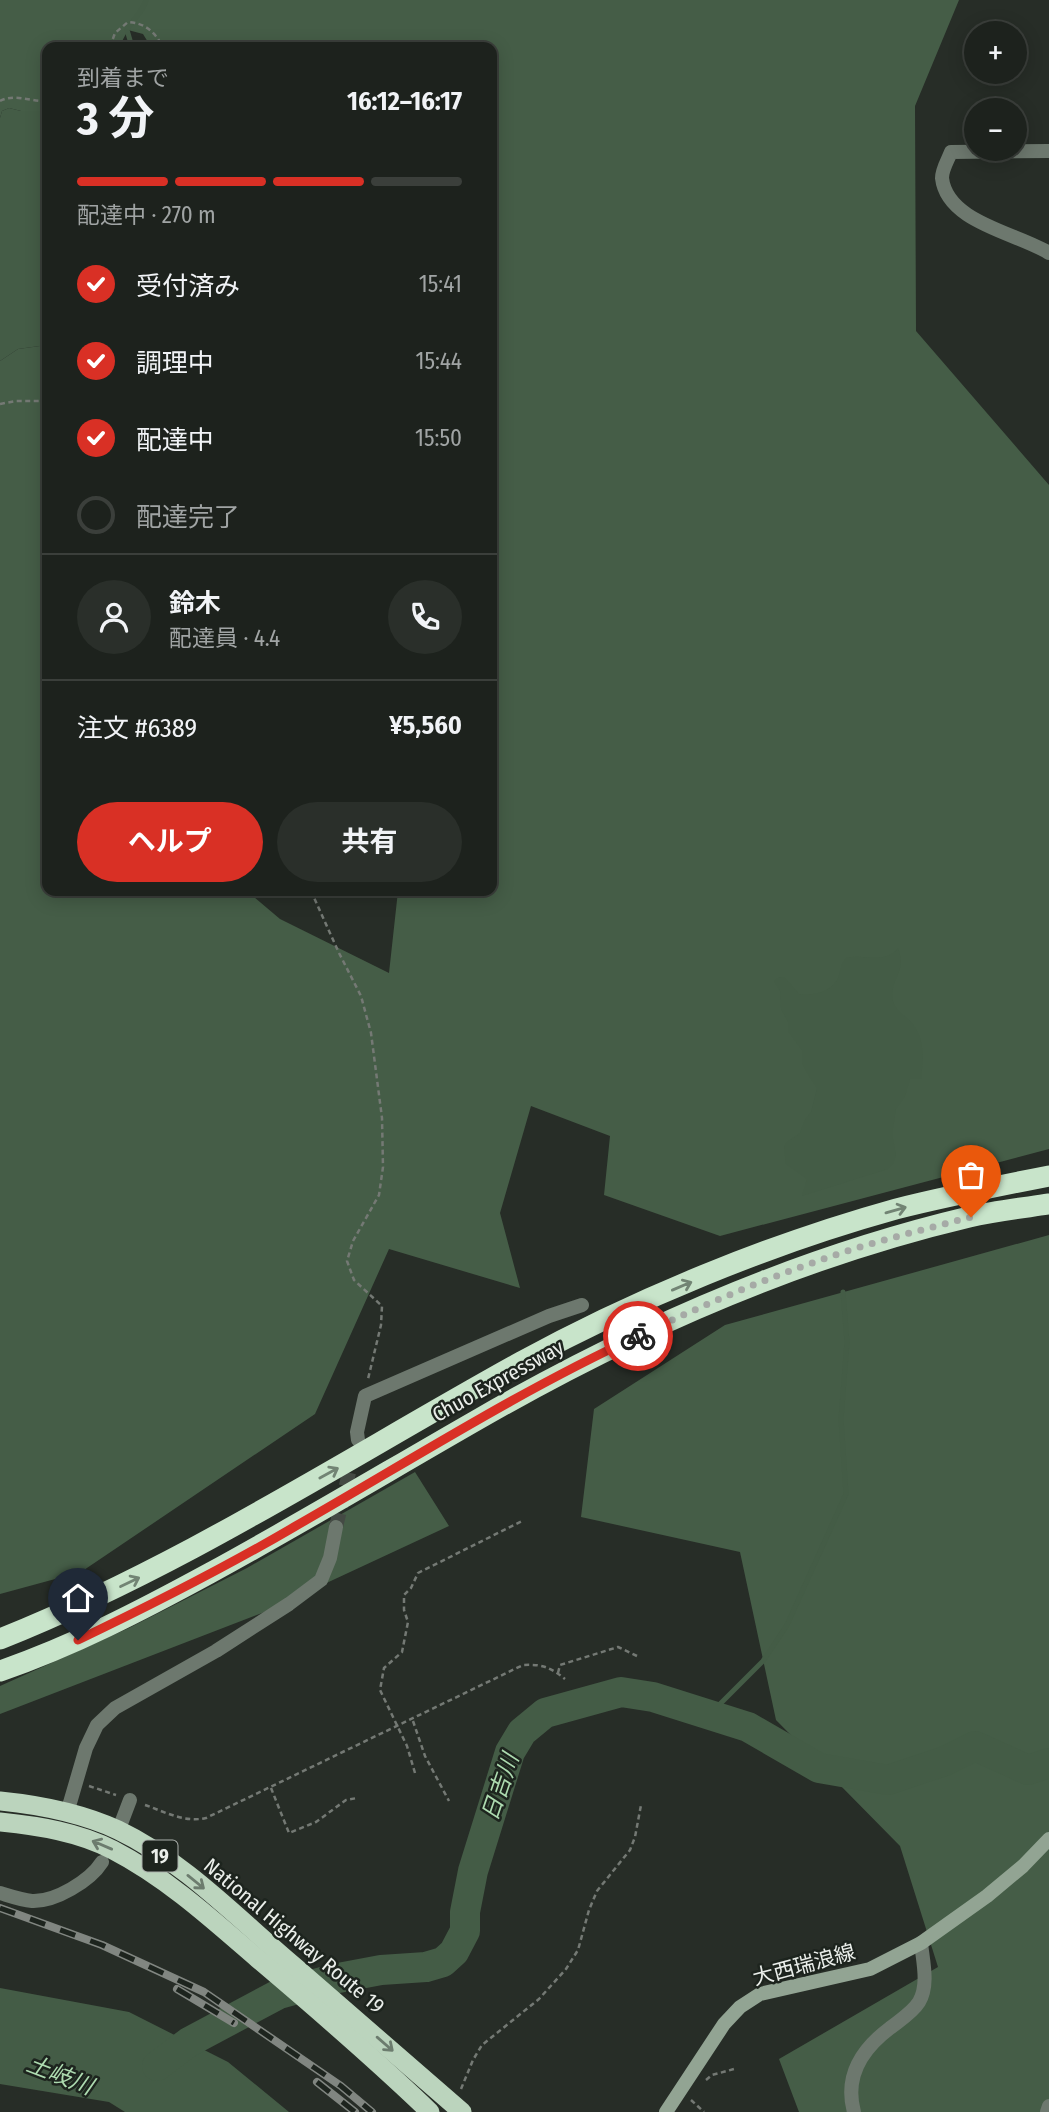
<!DOCTYPE html>
<html lang="ja">
<meta charset="utf-8">
<style>
:root{--surface:#1d221d;--page:#2a2f2a;--text:#f1f3f6;--muted:#a0a4a4;--line:#3b3f3b;--accent:#d93025}
body{margin:0;font-family:"Fira Sans Condensed","Noto Sans JP",sans-serif;background:var(--page);color:var(--text);height:100vh;display:flex;flex-direction:column;font-size:26px;white-space:nowrap}
*{box-sizing:border-box;margin:0}
p{font-size:23px;color:var(--muted)}
.icon{flex:none;width:38px;height:38px;fill:none;stroke:currentColor;stroke-width:2;stroke-linecap:round;stroke-linejoin:round}
.map{position:relative;flex:1;overflow:hidden}
.side{position:absolute;left:42px;top:42px;width:455px;height:854px;display:flex;flex-direction:column;background:var(--surface);border-radius:14px;box-shadow:0 4px 18px #0003,0 0 0 2px var(--line)}
.side>*{flex:none}
.fabs{position:absolute;left:964px;top:21px;display:grid;gap:14px}
.fabs a{display:grid;place-items:center;width:63px;height:63px;border-radius:50%;background:var(--surface);box-shadow:0 4px 18px #0003,0 0 0 2px var(--line);font-size:35px}
.pin{position:absolute;display:grid;place-items:center;width:60px;height:60px;color:#fff;margin:-72px -30px;border-radius:50% 50% 50% 0;rotate:-45deg;box-shadow:0 0 7px #0007}
.pin .icon{rotate:45deg}
.courier{position:absolute;display:grid;place-items:center;width:70px;height:70px;margin:-35px;border:5px solid #d93025;border-radius:50%;background:#fff;color:#222;box-shadow:0 2px 9px #0007}
.overview em{font-style:normal;font-weight:700}
.overview div{display:flex;flex-direction:column-reverse}
.overview{display:flex;align-items:center;justify-content:space-between;height:119px;padding:0 35px}
h1{font-size:46px;font-weight:700;line-height:52px}
.bar{display:grid;grid-template-columns:repeat(4,1fr);gap:10px 7px;align-content:center;height:84px;padding:0 35px}
.bar i{height:9px;border-radius:5px;background:var(--line)}
.bar .on{background:var(--accent)}
.bar p{grid-column:span 4}
.line{display:flex;align-items:center;gap:18px;padding:0 35px;border-top:2px solid var(--line)}
.line div{flex:1}
.round{display:grid;place-items:center;flex:none;width:74px;height:74px;border-radius:37px;background:var(--page)}
ol{padding:0 35px;list-style:none}
li{display:flex;align-items:center;gap:21px;height:77px}
li p{margin-inline-start:auto}
li .icon{padding:7px;border-radius:50%;background:var(--accent);color:#fff;stroke-width:4}
li:last-child{color:var(--muted)}
li i{width:38px;height:38px;border:4px solid var(--line);border-radius:50%}
.button{display:flex;gap:14px;margin-top:auto;padding:14px 35px}
.button a{flex:1;height:80px;border-radius:42px;background:var(--accent);color:#fff;font-size:28px;font-weight:700;line-height:80px;text-align:center}
.button a+a{background:var(--page);color:var(--text)}
.map>svg:first-child{display:block}
.forest{fill:#455d47}
.water{fill:#445c46}
.lines{fill:none;stroke-linecap:round;stroke-linejoin:round}
.stream{stroke:#445c46;stroke-width:5}
.river{stroke:#445c46;stroke-width:30}
.minor-tunnel{stroke:#444a44;stroke-width:14;stroke-dasharray:14 7;stroke-linecap:butt}
.path{stroke:#747974;stroke-width:2.5;stroke-dasharray:5 3.5;stroke-linecap:butt}
.minor{stroke:#6d786e;stroke-width:14}
.secondary{stroke:#92a493;stroke-width:14}
.trunk{stroke:#bbd4bd;stroke-width:19}
.motorway{stroke:#c8e4ca;stroke-width:21}
.rail-casing{stroke:#818681;stroke-width:8}
.rail{stroke:#1d241e;stroke-width:5;stroke-dasharray:16;stroke-linecap:butt}
.oneway{stroke:#728474}
.oneway2{stroke:#6c7c6e}
.done{stroke:#a6aaa6;stroke-width:7;stroke-dasharray:0 12.6}
.route{stroke:#d93025;stroke-width:9}
.labels{text-anchor:middle;dominant-baseline:central;stroke-width:5;stroke-linejoin:round;paint-order:stroke}
.shield{fill:#1d241e;stroke:#acb1ad;stroke-width:2}
.shield-label{font-size:19px;font-weight:bold;fill:#eaeeea}
.street-label{font-size:21px;fill:#eaeeea;stroke:#1d241e}
.water-label{font-size:23px;font-style:italic;fill:#addbb0;stroke:#1d241e}
</style>
<div class="map">
<svg width="1049" height="2112" viewBox="0 0 1049 2112">
<rect width="100%" height="100%" fill="#272d27"/>
<g class="forest">
<polygon points="0,0 959,0 915,106 916,331 1049,485 1049,1149 720,1236 604,1195 610,1136 531,1106 500,1213 520,1288 389,1249 315,1414 81,1572 0,1594 0,361 18,349 47,345 47,891 247,891 280,919 389,973 398,891 492,891 492,47 151,47 143,34 128,30 119,47 47,47 47,111 21,111 9,108 2,111 0,118"/>
<polygon points="1049,1235 1049,2112 799,2112 779,2059 938,1967 900,1846 776,1720 740,1552 581,1517 594,1409 725,1325"/>
<polygon points="415,1472 449,1526 262,1613 0,1714 0,1686 129,1628 247,1568"/>
</g>
<g class="water">
<polygon points="9,108 21,111 47,111 47,345 18,349 0,361 0,118 2,111"/>
<path d="M898,948C908,973 888,979 893,1001C896,1013 908,1016 914,1026C925,1042 923,1061 921,1079H910L905,1096L896,1109L892,1134L896,1155L893,1164L888,1169L802,1196L807,1179L786,1164L784,1147L787,1142L800,1133L805,1120L811,1112L817,1088L806,1071L802,1063V1050L788,1031V1022L781,1009L780,991L774,981L779,977L785,978L799,994C812,996 829,993 837,980C841,972 840,965 846,958C864,953 885,965 898,948Z"/>
<polygon points="0,1988 129,2012 228,2062 289,2112 125,2112 109,2102 0,2084"/>
</g>
<g class="lines">
<g class="stream">
<path d="M132,47L127,30C133,19 143,12 146,0"/>
<polyline points="710,1714 763,1661 787,1625 846,1494 841,1419 847,1342 843,1292"/>
</g>
<polyline class="river" points="157,2066 189,2042 279,1994 333,1979 381,1970 426,1967 443,1962 454,1952 465,1931 465,1912 473,1871 510,1752 522,1732 545,1713 621,1692 653,1697 748,1727 819,1768 888,1780 945,1761 975,1746 1028,1770 1049,1763"/>
<polyline class="minor-tunnel" points="336,1527 353,1456"/>
<g class="path">
<path d="M110,47L115,33L128,22C145,23 155,32 163,47"/>
<path d="M0,101C15,93 31,102 47,101"/>
<polyline points="0,404 16,401 47,401"/>
<polyline points="311,891 339,953 361,996 371,1033 382,1118 383,1167 379,1195 353,1241 347,1261 354,1280 382,1306 381,1325 368,1379"/>
<polyline points="558,1673 560,1665 618,1647 637,1656"/>
<polyline points="413,1721 425,1756 449,1801"/>
<polyline points="415,1773 407,1746 380,1690 384,1668 402,1652 408,1622 404,1610 404,1595 411,1588 418,1573 524,1520"/>
<polyline points="89,1786 116,1795"/>
<polyline points="271,1788 289,1833 316,1822 346,1800 357,1798"/>
<path d="M145,1805C165,1812 185,1823 206,1818L523,1665C542,1664 550,1667 565,1679"/>
<polyline points="706,2080 712,2075 734,2069"/>
<polyline points="461,2089 473,2060 482,2045 539,1999 566,1969 578,1950 589,1910 597,1891 630,1850 635,1837 641,1805"/>
<polyline points="691,2100 704,2112"/>
</g>
<g class="minor">
<path d="M1049,151L951,152C948,160 942,169 942,178C947,223 1018,233 1049,253"/>
<polyline points="358,1440 357,1432 365,1396 549,1316 582,1305"/>
<polyline points="67,1813 86,1748 97,1725 115,1708 216,1651 289,1604 321,1580 330,1558 336,1527"/>
<polyline points="122,1821 130,1800"/>
<path d="M0,1893C10,1896 21,1900 32,1901C55,1902 90,1881 102,1862"/>
<path d="M854,2112C844,2076 862,2049 890,2028C900,2020 912,2013 919,2002C929,1985 923,1962 921,1943"/>
<polyline points="1047,2112 1049,2106"/>
</g>
<polyline class="secondary" points="666,2112 724,2024 740,2007 760,1994 870,1969 921,1943 987,1896 1023,1866 1049,1839"/>
<g class="trunk">
<path d="M0,1801C40,1805 81,1813 118,1830C185,1862 238,1919 294,1966C350,2014 406,2063 462,2112"/>
<path d="M0,1822C39,1826 78,1832 113,1850C167,1878 213,1920 258,1959C317,2009 375,2059 430,2112"/>
</g>
<g class="motorway">
<path d="M0,1639C183,1566 349,1457 521,1362C636,1299 770,1244 896,1209C947,1196 998,1186 1049,1176"/>
<path d="M0,1671C73,1646 142,1610 210,1573C300,1524 388,1471 477,1420C631,1331 796,1258 969,1217C995,1211 1022,1208 1049,1204"/>
</g>
<g class="rail-casing">
<g id="rail">
<polyline points="0,1908 102,1945 204,1992 341,2086 372,2112"/>
<polyline points="177,1989 234,2023"/>
<polyline points="317,2082 355,2112"/>
</g>
</g>
<use href="#rail" class="rail"/>
</g>
<defs><path id="oneway-shaft" d="M-6 0H5M1.5-3L5.5 0L1.5 3" fill="none" stroke-width="1.6" stroke-linecap="round" stroke-linejoin="round" transform="scale(1.75)"/></defs>
<g class="oneway">
<use href="#oneway-shaft" transform="translate(896 1210) rotate(-16)"/>
<use href="#oneway-shaft" transform="translate(682 1286) rotate(-23)"/>
<use href="#oneway-shaft" transform="translate(329 1473) rotate(-29)"/>
<use href="#oneway-shaft" transform="translate(130 1582) rotate(-26)"/>
</g>
<g class="oneway2">
<use href="#oneway-shaft" transform="translate(102 1845) rotate(-157)"/>
<use href="#oneway-shaft" transform="translate(196 1882) rotate(39)"/>
<use href="#oneway-shaft" transform="translate(385 2044) rotate(41)"/>
</g>
<g class="lines">
<path class="done" d="M638,1336C695,1309 752,1284 812,1263C864,1244 918,1231 971,1217"/>
<path class="route" d="M78,1640C151,1605 224,1568 294,1527C408,1462 519,1391 638,1336"/>
</g>
<g class="labels">
<rect class="shield" x="142.5" y="1840.5" width="35" height="31" rx="5"/>
<g class="shield-label">
<text x="160" y="1856">19</text>
</g>
<g class="street-label">
<text transform="translate(498 1381) rotate(-29)">Chuo Expressway</text>
<text transform="translate(294 1936) rotate(40)">National Highway Route 19</text>
<text transform="translate(804 1965) rotate(-15)">大西瑞浪線</text>
</g>
<g class="water-label">
<text transform="translate(500 1787) rotate(-71)">日吉川</text>
<text transform="translate(60 2075) rotate(21)">土岐川</text>
</g>
</g>
</svg>
<div class="fabs">
<a>+</a>
<a>−</a>
</div>
<div class="pin" style="left:971px;top:1217px;background:#ea580c"><svg class="icon" aria-label="bag" viewBox="0 0 24 24"><path d="M5 8h14l-1 12H6zM9 8a3 3 0 0 1 6 0"/></svg></div>
<div class="pin" style="left:78px;top:1640px;background:#1f2937"><svg class="icon" aria-label="home" viewBox="0 0 24 24"><path d="M3 11l9-7 9 7M6 9v11h12V9"/></svg></div>
<div class="courier" style="left:638px;top:1336px"><svg class="icon" aria-label="bike" viewBox="0 0 24 24"><circle cx="6" cy="16" r="4"/><circle cx="18" cy="16" r="4"/><path d="M6 16l4-8h5l3 8M10 8l3 8H6M13 5h3"/></svg></div>
<section class="side">
<div class="overview"><div><h1>3 分</h1><p>到着まで</p></div><em>16:12–16:17</em></div>
<div class="bar"><i class="on"></i><i class="on"></i><i class="on"></i><i></i><p>配達中 · 270 m</p></div>
<ol>
<li><svg class="icon" aria-label="check" viewBox="0 0 24 24"><path d="M5 12l5 5 9-10"/></svg>受付済み<p>15:41</p></li>
<li><svg class="icon" aria-label="check" viewBox="0 0 24 24"><path d="M5 12l5 5 9-10"/></svg>調理中<p>15:44</p></li>
<li><svg class="icon" aria-label="check" viewBox="0 0 24 24"><path d="M5 12l5 5 9-10"/></svg>配達中<p>15:50</p></li>
<li><i></i>配達完了</li>
</ol>
<div class="line" style="height:126px"><a class="round"><svg class="icon" aria-label="person" viewBox="0 0 24 24"><circle cx="12" cy="8" r="4"/><path d="M4 21q1-7 8-7t8 7"/></svg></a><div><b>鈴木</b><p>配達員 · 4.4</p></div><a class="round"><svg class="icon" aria-label="phone" viewBox="0 0 24 24"><path d="M5 4h4l2 5-3 2q2 4 5 5l2-3 5 2v4C11 20 4 13 5 4z"/></svg></a></div>
<div class="line" style="height:91px"><div>注文 #6389</div><b>¥5,560</b></div>
<div class="button"><a>ヘルプ</a><a>共有</a></div>
</section>
</div>
